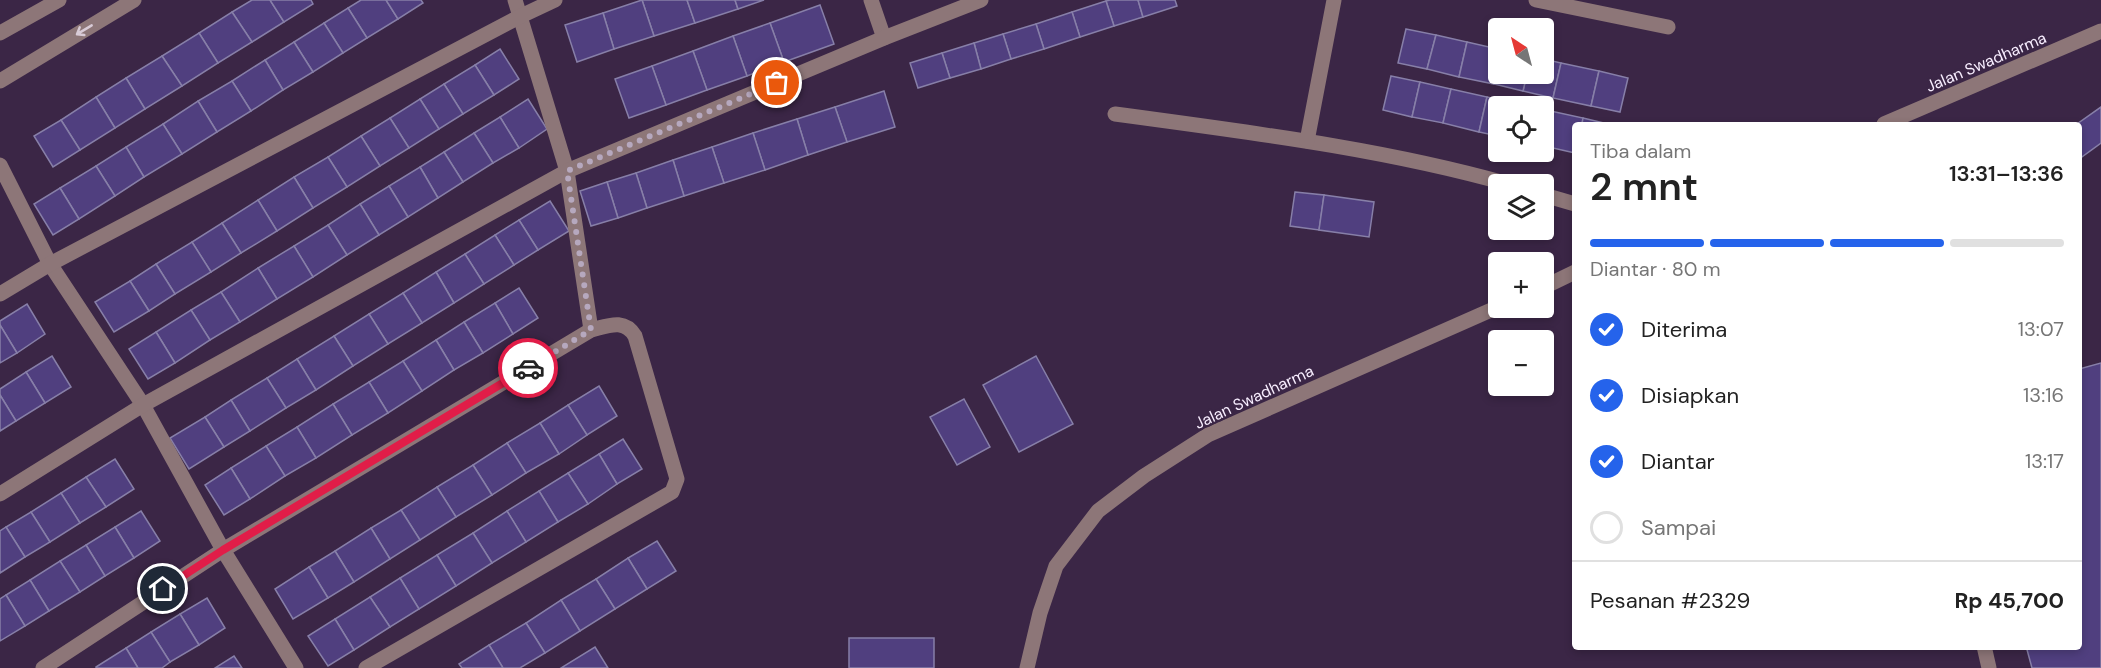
<!DOCTYPE html>
<html lang="id">
<meta charset="utf-8">
<style>
:root{--surface:#fff;--page:#f2f2f2;--text:#222;--muted:#767676;--line:#e0e0e0;--accent:#2563eb}
body{margin:0;font-family:"DM Sans",sans-serif;background:var(--page);color:var(--text);height:100vh;display:flex;flex-direction:column;font-size:22px;white-space:nowrap}
*{box-sizing:border-box;margin:0}
p{font-size:20px;color:var(--muted)}
.icon{flex:none;width:33px;height:33px;fill:none;stroke:currentColor;stroke-width:2;stroke-linecap:round;stroke-linejoin:round}
.map{position:relative;flex:1;overflow:hidden}
.drawer{position:absolute;left:1572px;top:122px;width:510px;height:528px;display:flex;flex-direction:column;background:var(--surface);border-radius:6px;box-shadow:0 3px 9px #0003}
.drawer>*{flex:none}
.needle{width:39px;rotate:324deg}
.controls{position:absolute;left:1488px;top:18px;display:grid;gap:12px}
.controls a{display:grid;place-items:center;width:66px;height:66px;border-radius:6px;background:var(--surface);box-shadow:0 3px 9px #0003;font-size:30px}
.pin{position:absolute;display:grid;place-items:center;width:51px;height:51px;color:#fff;margin:-26px;border:3px solid #fff;border-radius:50%;box-shadow:0 2px 6px #0007}
.courier{position:absolute;display:grid;place-items:center;width:60px;height:60px;margin:-30px;border:4px solid #e11d48;border-radius:50%;background:#fff;color:#222;box-shadow:0 2px 8px #0007}
.summary em{font-style:normal;font-weight:600}
.summary div{display:flex;flex-direction:column-reverse}
.summary{display:flex;align-items:center;justify-content:space-between;height:102px;padding:0 18px}
h1{font-size:39px;font-weight:600;line-height:45px}
.bar{display:grid;grid-template-columns:repeat(4,1fr);gap:9px 6px;align-content:center;height:72px;padding:0 18px}
.bar i{height:8px;border-radius:4px;background:var(--line)}
.bar .current{background:var(--accent)}
.bar p{grid-column:span 4}
.line{display:flex;align-items:center;gap:15px;padding:0 18px;border-top:2px solid var(--line)}
.line div{flex:1}
ol{padding:0 18px;list-style:none}
li{display:flex;align-items:center;gap:18px;height:66px}
li p{margin-inline-start:auto}
li .icon{padding:6px;border-radius:50%;background:var(--accent);color:#fff;stroke-width:4}
li:last-child{color:var(--muted)}
li i{width:33px;height:33px;border:3px solid var(--line);border-radius:50%}
.map>svg:first-child{display:block}
.building{fill:#503f7f;stroke:#877fa8;stroke-width:1.5}
.lines{fill:none;stroke-linecap:round;stroke-linejoin:round}
.minor{stroke:#8d7678;stroke-width:15}
.oneway{stroke:#d8cad6}
.done{stroke:#b6a8be;stroke-width:6;stroke-dasharray:0 10.8}
.route{stroke:#e11d48;stroke-width:8}
.labels{text-anchor:middle;dominant-baseline:central;stroke-width:4.5;stroke-linejoin:round;paint-order:stroke}
.street-label{font-size:16px;fill:#f8eeff;stroke:#3b2646}
</style>
<div class="map">
<svg width="2101" height="668" viewBox="0 0 2101 668">
<rect width="100%" height="100%" fill="#3b2646"/>
<g class="building">
<polygon points="252,0 270,0 284,22 252,42 232,12"/>
<polygon points="270,0 311,0 313,4 284,22"/>
<polygon points="361,0 386,0 398,19 367,38 348,8"/>
<polygon points="386,0 421,0 423,3 398,19"/>
<polygon points="642,0 687,0 695,23 654,36"/>
<polygon points="642,0 654,36 614,49 603,13"/>
<polygon points="687,0 735,0 738,9 695,23"/>
<polygon points="735,0 764,0 738,9"/>
<polygon points="1110,0 1138,0 1143,17 1114,26 1106,1"/>
<polygon points="1138,0 1175,0 1177,6 1143,17"/>
<polygon points="1106,1 1114,26 1080,37 1072,12"/>
<polygon points="820,5 834,44 784,62 770,23"/>
<polygon points="348,8 367,38 343,53 324,23"/>
<polygon points="232,12 252,42 218,63 199,33"/>
<polygon points="1072,12 1080,37 1044,49 1036,24"/>
<polygon points="603,13 614,49 577,62 565,25"/>
<polygon points="324,23 343,53 313,72 294,42"/>
<polygon points="770,23 784,62 747,76 733,36"/>
<polygon points="1036,24 1044,49 1011,59 1003,34"/>
<polygon points="1406,29 1436,35 1427,69 1398,63"/>
<polygon points="199,33 218,63 182,86 162,56"/>
<polygon points="1003,34 1011,59 981,69 974,43"/>
<polygon points="1436,35 1467,42 1459,77 1427,69"/>
<polygon points="733,36 747,76 707,90 693,51"/>
<polygon points="294,42 313,72 283,90 265,60"/>
<polygon points="1467,42 1498,49 1498,65 1494,84 1459,77"/>
<polygon points="974,43 981,69 950,78 942,53"/>
<polygon points="500,49 519,79 494,95 475,65"/>
<polygon points="693,51 707,90 666,105 652,66"/>
<polygon points="942,53 950,78 918,88 910,63"/>
<polygon points="162,56 182,86 145,109 126,78"/>
<polygon points="1544,59 1561,63 1553,98 1523,91 1527,74 1544,74"/>
<polygon points="265,60 283,90 251,111 232,81"/>
<polygon points="1561,63 1599,71 1591,106 1553,98"/>
<polygon points="475,65 494,95 463,114 444,84"/>
<polygon points="1498,65 1498,74 1527,74 1523,91 1494,84"/>
<polygon points="652,66 666,105 629,118 615,79"/>
<polygon points="1599,71 1628,78 1620,112 1591,106"/>
<polygon points="1391,76 1420,82 1412,117 1383,110"/>
<polygon points="126,78 145,109 115,128 96,97"/>
<polygon points="232,81 251,111 217,132 198,101"/>
<polygon points="1420,82 1451,89 1443,123 1412,117"/>
<polygon points="444,84 463,114 439,129 420,99"/>
<polygon points="1451,89 1487,97 1479,132 1443,123"/>
<polygon points="884,91 895,127 847,142 835,107"/>
<polygon points="96,97 115,128 80,150 61,120"/>
<polygon points="1487,97 1516,104 1516,106 1498,106 1498,136 1479,132"/>
<polygon points="420,99 439,129 409,148 390,118"/>
<polygon points="528,99 547,129 519,148 500,117"/>
<polygon points="198,101 217,132 182,154 163,124"/>
<polygon points="835,107 847,142 808,155 797,119"/>
<polygon points="2101,107 2101,143 2079,159 2079,124 2077,124"/>
<polygon points="1546,110 1583,118 1582,124 1575,124 1575,153 1544,146 1544,119"/>
<polygon points="500,117 519,148 493,163 474,133"/>
<polygon points="390,118 409,148 380,166 361,136"/>
<polygon points="1583,118 1608,124 1582,124"/>
<polygon points="797,119 808,155 765,170 753,133"/>
<polygon points="61,120 80,150 53,167 34,136"/>
<polygon points="163,124 182,154 144,177 126,147"/>
<polygon points="474,133 493,163 463,182 444,152"/>
<polygon points="753,133 765,170 724,183 712,147"/>
<polygon points="361,136 380,166 347,187 328,157"/>
<polygon points="126,147 144,177 115,196 96,166"/>
<polygon points="712,147 724,183 684,196 673,160"/>
<polygon points="444,152 463,182 438,198 420,167"/>
<polygon points="328,157 347,187 313,208 294,177"/>
<polygon points="673,160 684,196 647,208 636,173"/>
<polygon points="96,166 115,196 79,219 60,188"/>
<polygon points="420,167 438,198 408,217 389,186"/>
<polygon points="636,173 647,208 618,218 607,182"/>
<polygon points="294,177 313,208 277,231 258,200"/>
<polygon points="607,182 618,218 591,226 580,191"/>
<polygon points="389,186 408,217 379,235 360,204"/>
<polygon points="60,188 79,219 53,235 34,204"/>
<polygon points="1295,192 1324,195 1319,230 1290,226"/>
<polygon points="1324,195 1374,202 1369,237 1319,230"/>
<polygon points="258,200 277,231 241,253 222,223"/>
<polygon points="550,201 569,231 538,250 519,220"/>
<polygon points="360,204 379,235 347,255 328,225"/>
<polygon points="519,220 538,250 514,265 495,235"/>
<polygon points="222,223 241,253 211,272 192,242"/>
<polygon points="328,225 347,255 313,277 294,246"/>
<polygon points="495,235 514,265 484,284 465,254"/>
<polygon points="192,242 211,272 175,294 156,264"/>
<polygon points="294,246 313,277 277,299 258,268"/>
<polygon points="465,254 484,284 454,303 436,272"/>
<polygon points="156,264 175,294 149,311 130,281"/>
<polygon points="258,268 277,299 240,322 221,292"/>
<polygon points="436,272 454,303 422,323 403,293"/>
<polygon points="130,281 149,311 114,332 95,302"/>
<polygon points="519,288 538,318 513,334 495,303"/>
<polygon points="221,292 240,322 210,340 191,310"/>
<polygon points="403,293 422,323 388,344 369,314"/>
<polygon points="495,303 513,334 483,353 464,322"/>
<polygon points="27,304 45,334 17,353 0,325 0,321"/>
<polygon points="191,310 210,340 175,363 156,332"/>
<polygon points="369,314 388,344 353,366 334,336"/>
<polygon points="464,322 483,353 454,370 436,340"/>
<polygon points="0,325 17,353 0,363"/>
<polygon points="156,332 175,363 148,379 129,349"/>
<polygon points="334,336 353,366 316,390 297,359"/>
<polygon points="436,340 454,370 422,391 403,361"/>
<polygon points="52,356 71,387 45,403 26,372"/>
<polygon points="1036,356 1073,424 1019,452 983,385"/>
<polygon points="297,359 316,390 286,408 267,378"/>
<polygon points="403,361 422,391 388,413 369,382"/>
<polygon points="2101,363 2101,668 2032,668 2026,646 2079,646 2079,369"/>
<polygon points="26,372 45,403 16,421 0,395 0,389"/>
<polygon points="267,378 286,408 250,431 231,400"/>
<polygon points="369,382 388,413 352,435 333,404"/>
<polygon points="599,386 617,416 587,435 568,405"/>
<polygon points="0,395 16,421 0,431"/>
<polygon points="964,399 990,447 957,465 930,417"/>
<polygon points="231,400 250,431 224,447 205,417"/>
<polygon points="333,404 352,435 316,458 297,427"/>
<polygon points="568,405 587,435 559,454 540,423"/>
<polygon points="205,417 224,447 189,469 170,438"/>
<polygon points="540,423 559,454 526,473 507,443"/>
<polygon points="297,427 316,458 285,476 266,446"/>
<polygon points="623,439 642,469 617,484 599,454"/>
<polygon points="507,443 526,473 492,495 473,465"/>
<polygon points="266,446 285,476 250,499 231,468"/>
<polygon points="599,454 617,484 588,504 568,473"/>
<polygon points="115,459 134,489 106,507 86,477"/>
<polygon points="473,465 492,495 456,517 437,487"/>
<polygon points="231,468 250,499 224,515 205,485"/>
<polygon points="568,473 588,504 558,522 539,491"/>
<polygon points="86,477 106,507 80,523 61,493"/>
<polygon points="437,487 456,517 420,540 401,510"/>
<polygon points="539,491 558,522 526,542 507,511"/>
<polygon points="61,493 80,523 50,542 31,512"/>
<polygon points="401,510 420,540 390,559 371,528"/>
<polygon points="141,511 160,541 134,558 115,527"/>
<polygon points="507,511 526,542 492,563 473,533"/>
<polygon points="31,512 50,542 25,557 6,527"/>
<polygon points="6,527 25,557 0,573 0,531"/>
<polygon points="115,527 134,558 105,576 86,545"/>
<polygon points="371,528 390,559 354,582 335,551"/>
<polygon points="473,533 492,563 456,586 437,555"/>
<polygon points="657,541 676,571 647,589 628,558"/>
<polygon points="86,545 105,576 80,592 60,561"/>
<polygon points="335,551 354,582 328,598 309,567"/>
<polygon points="437,555 456,586 419,609 400,578"/>
<polygon points="628,558 647,589 615,609 596,579"/>
<polygon points="60,561 80,592 49,611 30,580"/>
<polygon points="309,567 328,598 293,619 275,589"/>
<polygon points="400,578 419,609 390,627 370,597"/>
<polygon points="596,579 615,609 580,631 561,600"/>
<polygon points="30,580 49,611 25,626 6,595"/>
<polygon points="6,595 25,626 0,641 0,599"/>
<polygon points="370,597 390,627 354,650 335,619"/>
<polygon points="207,598 225,628 199,645 180,614"/>
<polygon points="561,600 580,631 545,653 526,623"/>
<polygon points="180,614 199,645 170,662 151,632"/>
<polygon points="335,619 354,650 328,666 308,636"/>
<polygon points="526,623 545,653 520,668 503,668 489,645"/>
<polygon points="151,632 170,662 162,668 138,668 126,648"/>
<rect x="849" y="638" width="85" height="30"/>
<polygon points="489,645 503,668 462,668 459,664"/>
<polygon points="595,647 608,668 561,668"/>
<polygon points="126,648 138,668 96,668 96,667"/>
<polygon points="234,656 242,668 215,668"/>
</g>
<g class="lines">
<g class="minor">
<polyline points="515,0 567,171 591,330"/>
<polyline points="871,0 884,38"/>
<polyline points="1536,0 1668,27"/>
<polyline points="0,33 59,0"/>
<polyline points="0,81 134,0"/>
<path d="M1115,114C1246,132 1380,148 1508,184"/>
<polyline points="1884,124 2101,31"/>
<polyline points="1307,141 1334,0"/>
<polyline points="0,165 50,264 143,405 223,550 296,668"/>
<polyline points="1544,195 1575,204"/>
<polyline points="1544,287 1575,272"/>
<polyline points="0,294 50,264 521,16 555,0"/>
<polyline points="0,494 143,405 567,171 884,38 981,0"/>
<polyline points="1984,646 1989,668"/>
<path d="M43,668L223,550L591,330C608,326 624,318 635,336L677,479L672,492L366,668"/>
<polyline points="1027,668 1040,613 1056,566 1098,511 1144,476 1208,435 1498,307"/>
</g>
</g>
<defs><path id="oneway-shaft" d="M-6 0H5M1.5-3L5.5 0L1.5 3" fill="none" stroke-width="1.6" stroke-linecap="round" stroke-linejoin="round" transform="scale(1.5)"/></defs>
<use class="oneway" href="#oneway-shaft" transform="translate(84 30) rotate(149)"/>
<g class="lines">
<polyline class="done" points="528,368 591,330 567,171 777,83"/>
<polyline class="route" points="163,589 223,550 528,368"/>
</g>
<g class="labels">
<g class="street-label">
<text transform="translate(1986 62) rotate(-23)">Jalan Swadharma</text>
<text transform="translate(1254 397) rotate(-25)">Jalan Swadharma</text>
</g>
</g>
</svg>
<div class="controls">
<a><svg class="needle" viewBox="-14 -14 28 28"><path d="M0-13l5 13h-10z" fill="#e53935"/><path d="M0 13l5-13h-10z" fill="#767676"/></svg></a>
<a><svg class="icon" aria-label="locate" viewBox="0 0 24 24"><circle cx="12" cy="12" r="6"/><path d="M12 2v4M12 18v4M2 12h4M18 12h4"/></svg></a>
<a><svg class="icon" aria-label="layers" viewBox="0 0 24 24"><path d="M12 4l9 5-9 5-9-5zM3 14l9 5 9-5"/></svg></a>
<a>+</a>
<a>−</a>
</div>
<div class="pin" style="left:777px;top:83px;background:#ea580c"><svg class="icon" aria-label="bag" viewBox="0 0 24 24"><path d="M5 8h14l-1 12H6zM9 8a3 3 0 0 1 6 0"/></svg></div>
<div class="pin" style="left:163px;top:589px;background:#1f2937"><svg class="icon" aria-label="home" viewBox="0 0 24 24"><path d="M3 11l9-7 9 7M6 9v11h12V9"/></svg></div>
<div class="courier" style="left:528px;top:368px"><svg class="icon" aria-label="car" viewBox="0 0 24 24"><path d="M5 17H2v-5l4-1 3-4h7l3 4 3 1v5h-3M9 17h6M6 11h13"/><circle cx="7" cy="17" r="2"/><circle cx="17" cy="17" r="2"/></svg></div>
<section class="drawer">
<div class="summary"><div><h1>2 mnt</h1><p>Tiba dalam</p></div><em>13:31–13:36</em></div>
<div class="bar"><i class="current"></i><i class="current"></i><i class="current"></i><i></i><p>Diantar · 80 m</p></div>
<ol>
<li><svg class="icon" aria-label="check" viewBox="0 0 24 24"><path d="M5 12l5 5 9-10"/></svg>Diterima<p>13:07</p></li>
<li><svg class="icon" aria-label="check" viewBox="0 0 24 24"><path d="M5 12l5 5 9-10"/></svg>Disiapkan<p>13:16</p></li>
<li><svg class="icon" aria-label="check" viewBox="0 0 24 24"><path d="M5 12l5 5 9-10"/></svg>Diantar<p>13:17</p></li>
<li><i></i>Sampai</li>
</ol>
<div class="line" style="height:78px"><div>Pesanan #2329</div><b>Rp 45,700</b></div>
</section>
</div>
